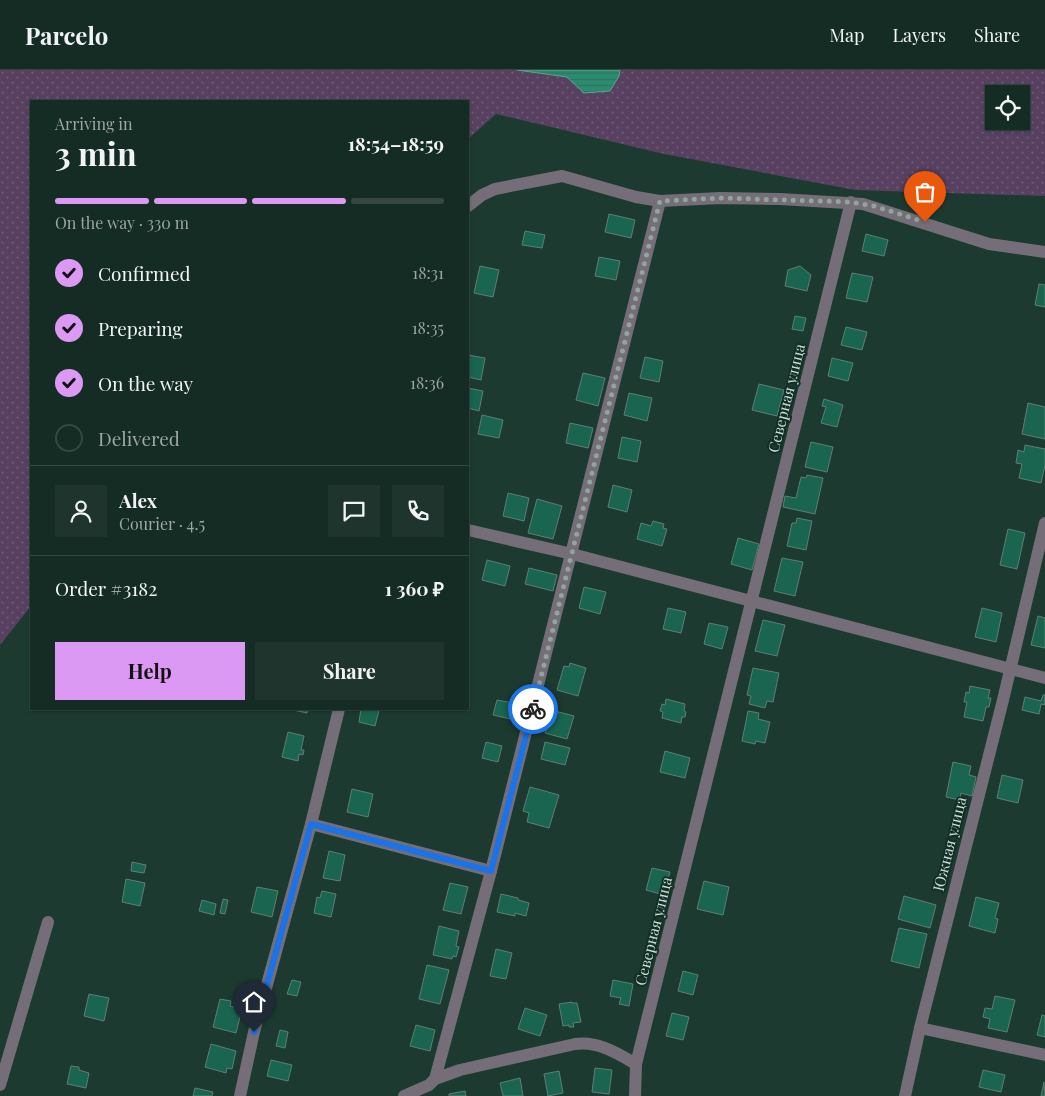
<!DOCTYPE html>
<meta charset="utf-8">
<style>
:root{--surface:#152c24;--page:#1e342c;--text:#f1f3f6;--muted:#9da7a6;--line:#344841;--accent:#dc99f4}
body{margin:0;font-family:"Playfair Display",serif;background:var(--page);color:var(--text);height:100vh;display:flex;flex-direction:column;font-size:19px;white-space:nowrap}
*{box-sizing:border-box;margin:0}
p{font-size:16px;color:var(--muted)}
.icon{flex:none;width:28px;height:28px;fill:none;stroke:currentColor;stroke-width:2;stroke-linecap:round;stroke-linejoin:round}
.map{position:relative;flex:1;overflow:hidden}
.sheet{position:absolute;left:30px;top:30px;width:439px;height:610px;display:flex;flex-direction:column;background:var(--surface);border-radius:0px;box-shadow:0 1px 4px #0004,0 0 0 1px var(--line)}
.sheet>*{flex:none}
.fabs{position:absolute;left:985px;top:15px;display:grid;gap:10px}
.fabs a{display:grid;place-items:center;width:45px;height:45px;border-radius:0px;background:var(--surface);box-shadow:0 1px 4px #0004,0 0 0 1px var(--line);font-size:25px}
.pin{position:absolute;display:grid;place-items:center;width:42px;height:42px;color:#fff;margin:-51px -21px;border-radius:50% 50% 50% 0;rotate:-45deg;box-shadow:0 0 5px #0007}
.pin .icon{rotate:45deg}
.courier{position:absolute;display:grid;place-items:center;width:50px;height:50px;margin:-25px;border:4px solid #1a73e8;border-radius:50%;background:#fff;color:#222;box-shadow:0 1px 6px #0007}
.overview em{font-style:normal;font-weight:700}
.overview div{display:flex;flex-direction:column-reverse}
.overview{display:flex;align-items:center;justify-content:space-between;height:85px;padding:0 25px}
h1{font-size:32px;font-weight:700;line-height:38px}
.bar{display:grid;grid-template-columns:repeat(4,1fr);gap:8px 5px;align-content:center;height:60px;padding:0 25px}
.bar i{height:6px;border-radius:4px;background:var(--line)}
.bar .current{background:var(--accent)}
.bar p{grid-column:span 4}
.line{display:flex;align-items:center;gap:12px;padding:0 25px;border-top:1px solid var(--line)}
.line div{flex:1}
.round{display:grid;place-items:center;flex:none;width:52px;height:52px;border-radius:0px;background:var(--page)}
ol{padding:0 25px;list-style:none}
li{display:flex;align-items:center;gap:15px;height:55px}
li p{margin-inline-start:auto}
li .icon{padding:5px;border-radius:50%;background:var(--accent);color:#111;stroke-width:4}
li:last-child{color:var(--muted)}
li i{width:28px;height:28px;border:2px solid var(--line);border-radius:50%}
.button{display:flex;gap:10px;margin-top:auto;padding:10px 25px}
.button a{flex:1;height:58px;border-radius:0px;background:var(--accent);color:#111;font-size:20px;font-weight:700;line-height:58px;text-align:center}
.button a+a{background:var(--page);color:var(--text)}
header{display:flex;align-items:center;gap:30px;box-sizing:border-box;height:70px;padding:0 25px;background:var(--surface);border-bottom:1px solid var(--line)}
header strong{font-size:24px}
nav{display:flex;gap:28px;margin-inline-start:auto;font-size:18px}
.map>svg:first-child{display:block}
.grass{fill:url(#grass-dots);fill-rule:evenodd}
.water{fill:url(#water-rules);stroke:#5ba58e}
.building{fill:#19654f;stroke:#5f7f73}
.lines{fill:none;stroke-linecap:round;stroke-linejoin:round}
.minor{stroke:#756e78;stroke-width:12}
.done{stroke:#8fa59d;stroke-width:5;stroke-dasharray:0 9}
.route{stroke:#1a73e8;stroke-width:6}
.labels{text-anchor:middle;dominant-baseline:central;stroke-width:4;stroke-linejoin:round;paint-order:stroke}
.street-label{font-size:15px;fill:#cdded7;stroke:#123026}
</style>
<header>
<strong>Parcelo</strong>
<nav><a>Map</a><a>Layers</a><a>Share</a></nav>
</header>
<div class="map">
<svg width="1045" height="1026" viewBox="0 0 1045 1026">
<defs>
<pattern id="grass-dots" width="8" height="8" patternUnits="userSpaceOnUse" patternTransform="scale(1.25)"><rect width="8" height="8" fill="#584061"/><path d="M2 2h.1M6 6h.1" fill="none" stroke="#6f5b77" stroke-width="1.8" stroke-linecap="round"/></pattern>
<pattern id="water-rules" width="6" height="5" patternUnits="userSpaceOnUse" patternTransform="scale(1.25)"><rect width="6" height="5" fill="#2a8c6f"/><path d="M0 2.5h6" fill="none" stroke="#31725f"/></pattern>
</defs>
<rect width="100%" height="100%" fill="#1c3a30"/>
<path class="grass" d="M0,0H517L567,7L619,6L620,0H1045V126L855,120L664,84L496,44L468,69V31H31V536L0,575ZM994,24H1021V51H994Z"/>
<polygon class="water" points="517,0 620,0 619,6 610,21 584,23 567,7"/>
<g class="building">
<polygon points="609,144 635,150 631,168 605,162"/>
<polygon points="525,161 545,165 542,178 522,175"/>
<polygon points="866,164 888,170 884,186 862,181"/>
<polygon points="599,187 620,191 616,210 595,206"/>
<polygon points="480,196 499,200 493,227 474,223"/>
<polygon points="800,196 811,205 807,221 785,216 788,200"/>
<polygon points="852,203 873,207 867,232 846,228"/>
<polygon points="1039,214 1045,215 1045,237 1035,235"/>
<polygon points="795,246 806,248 803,261 792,259"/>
<polygon points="846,257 867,262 862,280 841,275"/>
<polygon points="468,285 485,288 481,310 468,307"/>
<polygon points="645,287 663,291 659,312 640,308"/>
<polygon points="832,288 853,293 848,311 828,306"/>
<polygon points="583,303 605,308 598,336 576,330"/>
<polygon points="759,314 784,320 777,346 752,340"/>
<polygon points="468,318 483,321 479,341 468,338"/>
<polygon points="629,323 652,328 647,351 624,345"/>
<polygon points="824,329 843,335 837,357 821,353 826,337 822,336"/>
<polygon points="1028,333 1045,337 1045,369 1022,364"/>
<polygon points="482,345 503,350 499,368 478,364"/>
<polygon points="570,353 593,358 588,378 566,373"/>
<polygon points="622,367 641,371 637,392 618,388"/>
<polygon points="811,372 833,377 827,402 805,397"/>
<polygon points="1025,375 1045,379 1045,395 1041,413 1019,408 1022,394 1016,393 1018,380 1024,382"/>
<polygon points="807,405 823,408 815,444 783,437 785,426 796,428 801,407 806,408"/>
<polygon points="613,415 632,420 627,442 608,437"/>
<polygon points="508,423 529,428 524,451 503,446"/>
<polygon points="537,429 562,436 553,469 528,463"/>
<polygon points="797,448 812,451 806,480 787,476 792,453 796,453"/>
<polygon points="653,451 664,454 663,458 667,459 662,476 637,469 641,453 651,456"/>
<polygon points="1008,459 1025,463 1017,499 1000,495"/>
<polygon points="738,468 759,474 752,500 731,494"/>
<polygon points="782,488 803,492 795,526 774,521"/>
<polygon points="487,490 510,496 505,516 482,510"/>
<polygon points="529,498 557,505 553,521 525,514"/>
<polygon points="584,517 606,522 600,544 579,538"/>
<polygon points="668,538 686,542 681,563 663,559"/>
<polygon points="982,538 1002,543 996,572 975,567"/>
<polygon points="1038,546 1045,548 1045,578 1031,575"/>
<polygon points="763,550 785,555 777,586 755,581"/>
<polygon points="709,553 728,557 722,579 704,574"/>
<polygon points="570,593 586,598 578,626 557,620 564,596 569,597"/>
<polygon points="753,598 779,603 773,632 767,631 765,638 749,634 751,626 747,625"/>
<polygon points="970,616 990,620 988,628 991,628 989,637 986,637 983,651 964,647 967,632 964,632 966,622 969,623"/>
<polygon points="1043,625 1045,625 1045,635 1041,634 1039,644 1022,640 1025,627 1041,631"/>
<polygon points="666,629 685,634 684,641 686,642 685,647 682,647 681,653 662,648 663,642 660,641 662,634 665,635"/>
<polygon points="497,630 513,633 513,632 519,633 516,643 513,643 511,649 493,645"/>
<polygon points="289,639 308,639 307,643"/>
<polygon points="361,639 379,640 375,656 359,652"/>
<polygon points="551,640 574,646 567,669 545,663"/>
<polygon points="748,641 759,643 758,649 770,652 765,673 756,671 755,674 742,671"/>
<polygon points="288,662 304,666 301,680 304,680 303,685 299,684 298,691 282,687"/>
<polygon points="486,672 502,676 498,692 482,688"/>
<polygon points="545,672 570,678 565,695 541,689"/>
<polygon points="665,681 690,688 685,708 660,702"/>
<polygon points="953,692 971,696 969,705 976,707 972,726 961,723 960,730 946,727"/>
<polygon points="1002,705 1023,710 1018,733 997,728"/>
<polygon points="530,717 559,725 549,758 527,752 529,743 523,741"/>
<polygon points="352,719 373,724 368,747 347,742"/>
<polygon points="329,781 345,785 340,811 323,808"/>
<polygon points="132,792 146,795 144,803 131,801"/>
<polygon points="652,798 670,802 668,809 671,810 669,817 666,817 664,825 646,820"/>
<polygon points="126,809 145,813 140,836 122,832"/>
<polygon points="704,811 729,817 723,845 697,839"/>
<polygon points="450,813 468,817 461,844 443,840"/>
<polygon points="257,817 278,821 272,847 251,842"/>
<polygon points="322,821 336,824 331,847 314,843 317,827 320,828"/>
<polygon points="501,824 518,828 518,830 529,833 526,846 515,843 515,846 497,842"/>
<polygon points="904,826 936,835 930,858 898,849"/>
<polygon points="976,827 999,833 995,848 998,849 995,863 969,856"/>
<polygon points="223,829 228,830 225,844 220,843"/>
<polygon points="202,830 216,834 214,845 199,841"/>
<polygon points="439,856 459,861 456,876 459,877 456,887 453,886 452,889 433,885"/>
<polygon points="899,858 927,864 919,898 891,891"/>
<polygon points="496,879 512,883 506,909 490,906"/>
<polygon points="427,895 449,900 440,934 419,929"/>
<polygon points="683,901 698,905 693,925 678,921"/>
<polygon points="292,910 301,912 297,926 287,924"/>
<polygon points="613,910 633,914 629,936 619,934 621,928 610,926"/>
<polygon points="89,924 109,928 104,951 84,946"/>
<polygon points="995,926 1015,930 1007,962 988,958 990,949 983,947 985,938 992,939"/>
<polygon points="220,929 231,931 230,936 242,939 236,963 213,957"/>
<polygon points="572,932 572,933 577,933 581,952 573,953 574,957 569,957 569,955 563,956 559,934"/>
<polygon points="525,938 547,945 540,966 518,959"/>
<polygon points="672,943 689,947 683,970 666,966"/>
<polygon points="1042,945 1045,946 1045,967 1037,965"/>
<polygon points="416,955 435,960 430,981 410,976"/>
<polygon points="280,960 288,962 285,978 276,976"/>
<polygon points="211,974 236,981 232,999 227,998 226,1003 205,997"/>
<polygon points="271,990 292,995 288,1011 267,1006"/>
<polygon points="71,996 79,997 79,1000 89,1003 86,1018 67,1014"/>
<polygon points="595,998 612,1000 609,1024 592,1022"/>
<polygon points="983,1000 1005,1005 1001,1022 979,1017"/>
<polygon points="559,1001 563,1023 548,1026 544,1004"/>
<polygon points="520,1008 523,1026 503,1026 500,1013"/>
<polygon points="1044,1012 1045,1026 1041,1026"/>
<polygon points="195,1018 213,1022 212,1026 193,1026"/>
<polygon points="465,1021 466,1026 449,1026 449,1024"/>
</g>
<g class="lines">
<g class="minor">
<polyline points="468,136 482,125 495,119 562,106 636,127 660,131 720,128 780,129 863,134 989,174 1045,182"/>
<polyline points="468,460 572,484 1045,608"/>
<polyline points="311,754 491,801"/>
<polyline points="920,958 1045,985"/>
<polyline points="435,1009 491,801 660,131"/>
<polyline points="0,1015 48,852"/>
<polyline points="240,1026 254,962 311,754 339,639"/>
<path d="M404,1026L429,1015L435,1009L460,1000L575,974C598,971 617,983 636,994"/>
<polyline points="635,1026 636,994 851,132"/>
<polyline points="905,1026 920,958 1003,630 1045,453"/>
</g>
</g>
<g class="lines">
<polyline class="done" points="533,639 660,131 720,128 851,132 874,136 925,152"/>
<polyline class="route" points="254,962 311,754 491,801 533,639"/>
</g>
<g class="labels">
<g class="street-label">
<text transform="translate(786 328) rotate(-76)">Северная улица</text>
<text transform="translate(949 774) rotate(-76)">Южная улица</text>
<text transform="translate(653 861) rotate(-76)">Северная улица</text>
</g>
</g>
</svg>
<div class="fabs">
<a><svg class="icon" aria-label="locate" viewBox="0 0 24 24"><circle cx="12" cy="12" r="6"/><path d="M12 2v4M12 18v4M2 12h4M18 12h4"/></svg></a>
</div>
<div class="pin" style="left:925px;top:152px;background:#ea580c"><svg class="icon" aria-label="bag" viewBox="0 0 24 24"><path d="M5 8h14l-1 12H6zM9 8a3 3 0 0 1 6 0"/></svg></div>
<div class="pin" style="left:254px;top:962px;background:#1f2937"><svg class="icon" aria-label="home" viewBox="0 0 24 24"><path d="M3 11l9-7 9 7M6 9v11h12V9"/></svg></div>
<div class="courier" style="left:533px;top:639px"><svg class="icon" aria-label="bike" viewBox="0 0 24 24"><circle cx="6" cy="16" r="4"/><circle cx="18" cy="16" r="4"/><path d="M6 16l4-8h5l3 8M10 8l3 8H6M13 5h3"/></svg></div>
<section class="sheet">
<div class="overview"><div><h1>3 min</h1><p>Arriving in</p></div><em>18:54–18:59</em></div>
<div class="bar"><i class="current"></i><i class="current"></i><i class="current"></i><i></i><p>On the way · 330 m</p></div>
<ol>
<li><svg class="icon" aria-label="check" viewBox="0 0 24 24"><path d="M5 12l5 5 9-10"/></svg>Confirmed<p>18:31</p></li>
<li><svg class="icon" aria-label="check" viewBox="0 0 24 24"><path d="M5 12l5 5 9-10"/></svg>Preparing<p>18:35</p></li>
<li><svg class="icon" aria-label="check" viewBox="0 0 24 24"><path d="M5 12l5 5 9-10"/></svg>On the way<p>18:36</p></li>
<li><i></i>Delivered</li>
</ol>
<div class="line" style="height:90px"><a class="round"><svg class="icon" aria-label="person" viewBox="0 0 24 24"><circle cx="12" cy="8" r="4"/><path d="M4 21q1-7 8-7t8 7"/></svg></a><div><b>Alex</b><p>Courier · 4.5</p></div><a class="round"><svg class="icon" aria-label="chat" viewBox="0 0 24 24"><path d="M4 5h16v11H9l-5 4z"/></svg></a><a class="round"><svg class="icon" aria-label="phone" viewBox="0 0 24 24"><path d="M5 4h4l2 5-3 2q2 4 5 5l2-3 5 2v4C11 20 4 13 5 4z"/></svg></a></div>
<div class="line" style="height:65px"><div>Order #3182</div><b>1 360 ₽</b></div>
<div class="button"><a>Help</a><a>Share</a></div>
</section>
</div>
